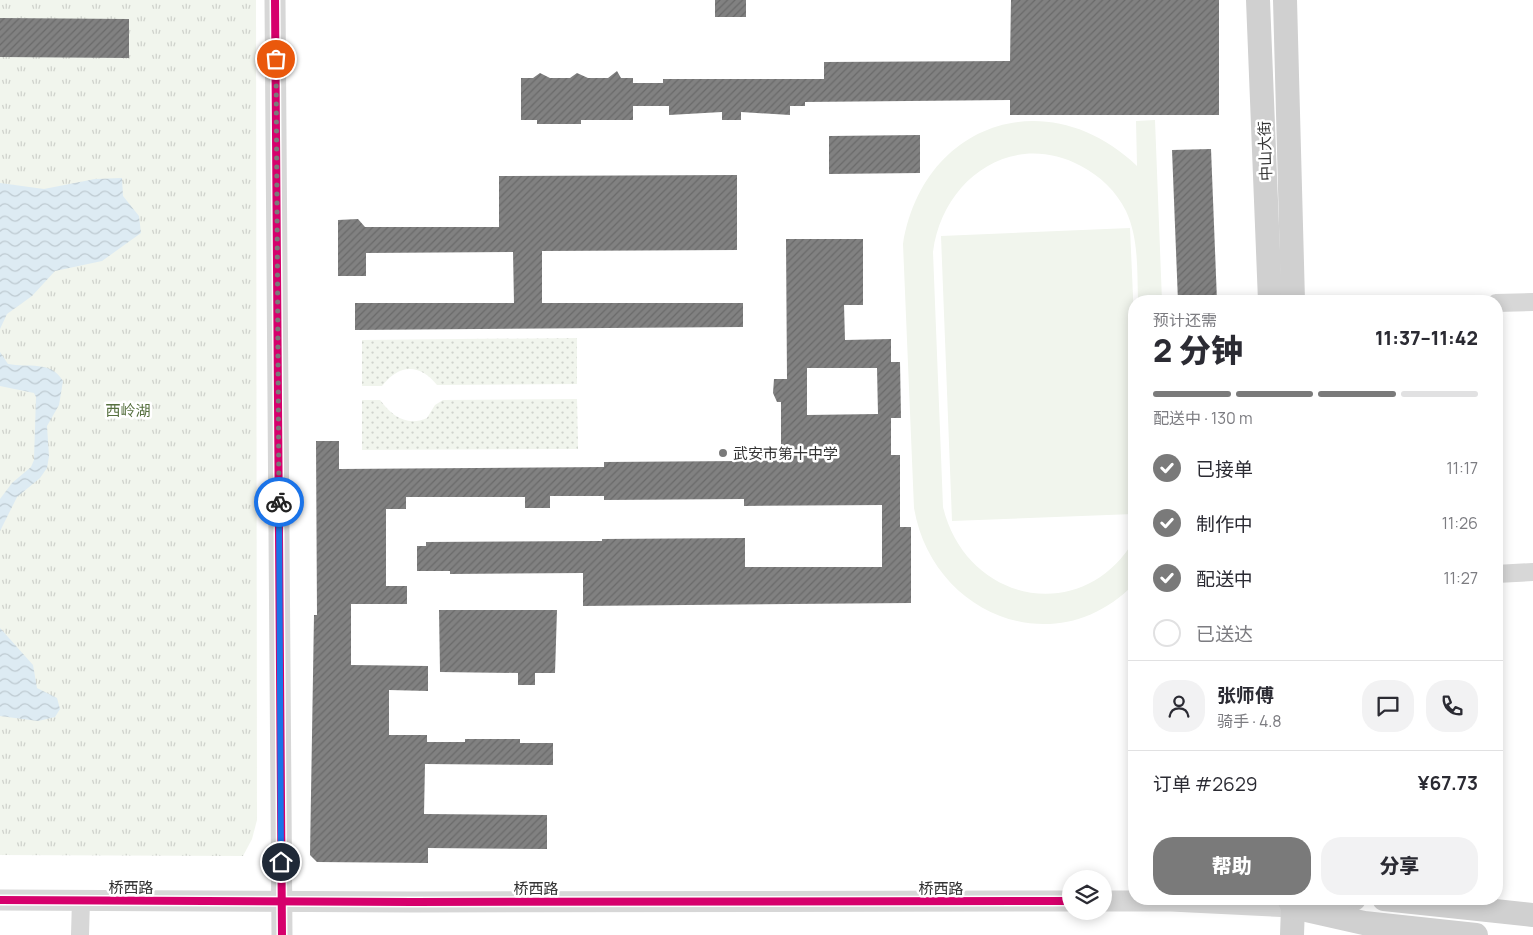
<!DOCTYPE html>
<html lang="zh">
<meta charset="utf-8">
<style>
:root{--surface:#fff;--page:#f2f2f3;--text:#2b2b33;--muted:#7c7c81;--line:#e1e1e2;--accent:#7a7a7a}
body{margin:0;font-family:Manrope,"Noto Sans SC",sans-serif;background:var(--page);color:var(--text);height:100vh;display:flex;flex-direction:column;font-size:19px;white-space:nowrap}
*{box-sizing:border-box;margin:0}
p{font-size:16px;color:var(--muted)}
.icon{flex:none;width:28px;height:28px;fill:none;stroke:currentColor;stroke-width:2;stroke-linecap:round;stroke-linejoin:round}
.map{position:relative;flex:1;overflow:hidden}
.panel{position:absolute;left:1128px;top:295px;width:375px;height:610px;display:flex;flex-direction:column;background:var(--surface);border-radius:20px;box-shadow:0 2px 12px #0003}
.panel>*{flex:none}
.fabs{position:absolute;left:1062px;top:870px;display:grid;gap:10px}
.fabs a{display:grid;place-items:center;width:50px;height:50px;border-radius:50%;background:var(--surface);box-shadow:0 2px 12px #0003;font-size:25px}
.pin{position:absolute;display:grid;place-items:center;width:42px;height:42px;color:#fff;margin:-21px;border:2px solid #fff;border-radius:50%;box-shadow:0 1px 5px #0007}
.courier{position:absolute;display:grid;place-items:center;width:50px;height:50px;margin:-25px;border:4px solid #1a73e8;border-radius:50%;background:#fff;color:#222;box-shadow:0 1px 6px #0007}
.head em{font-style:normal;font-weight:800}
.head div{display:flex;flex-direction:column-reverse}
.head{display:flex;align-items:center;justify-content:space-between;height:85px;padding:0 25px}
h1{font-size:32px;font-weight:800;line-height:38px}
.bar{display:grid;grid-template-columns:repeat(4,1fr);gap:8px 5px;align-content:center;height:60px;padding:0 25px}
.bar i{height:6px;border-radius:4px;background:var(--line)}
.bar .current{background:var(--accent)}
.bar p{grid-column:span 4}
.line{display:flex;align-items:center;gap:12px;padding:0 25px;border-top:1px solid var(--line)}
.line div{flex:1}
.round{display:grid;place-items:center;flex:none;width:52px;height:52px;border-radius:20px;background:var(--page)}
ol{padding:0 25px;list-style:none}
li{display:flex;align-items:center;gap:15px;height:55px}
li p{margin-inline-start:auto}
li .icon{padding:5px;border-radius:50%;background:var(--accent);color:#fff;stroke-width:4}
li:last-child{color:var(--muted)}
li i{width:28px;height:28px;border:2px solid var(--line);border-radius:50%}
.action{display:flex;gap:10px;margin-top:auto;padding:10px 25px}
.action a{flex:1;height:58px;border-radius:20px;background:var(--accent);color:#fff;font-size:20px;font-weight:800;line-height:58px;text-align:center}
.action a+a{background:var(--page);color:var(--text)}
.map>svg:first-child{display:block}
.grass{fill:url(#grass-dots)}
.park{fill:url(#park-tufts)}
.pitch{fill:#f1f5ed}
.water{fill:url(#water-waves)}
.building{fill:url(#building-hatch);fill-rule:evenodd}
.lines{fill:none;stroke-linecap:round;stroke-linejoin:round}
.minor{stroke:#d7d7d7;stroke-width:18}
.tertiary{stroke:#d7d7d7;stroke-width:21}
.secondary{stroke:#d0d0d0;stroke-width:24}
.cycleway-casing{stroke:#fff;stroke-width:11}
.cycleway{stroke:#d6006c;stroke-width:8}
.done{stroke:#7a7a7a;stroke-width:5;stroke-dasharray:0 9}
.route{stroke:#1a73e8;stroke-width:6}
.poi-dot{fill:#7a7a7a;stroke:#fff;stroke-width:2}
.labels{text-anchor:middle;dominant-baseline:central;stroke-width:5;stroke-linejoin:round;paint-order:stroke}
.street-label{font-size:15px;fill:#333;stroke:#fff}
.park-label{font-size:15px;fill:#56703f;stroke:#fff}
.poi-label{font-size:15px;fill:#333;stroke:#fff;text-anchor:start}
</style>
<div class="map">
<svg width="1533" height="935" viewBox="0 0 1533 935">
<defs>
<pattern id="grass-dots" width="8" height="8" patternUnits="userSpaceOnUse" patternTransform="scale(1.25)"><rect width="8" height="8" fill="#f1f5ed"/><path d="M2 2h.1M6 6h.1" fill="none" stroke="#cfd2cc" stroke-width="1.8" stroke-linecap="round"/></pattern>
<pattern id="park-tufts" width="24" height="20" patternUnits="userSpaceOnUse" patternTransform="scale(1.25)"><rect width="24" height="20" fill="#f1f5ed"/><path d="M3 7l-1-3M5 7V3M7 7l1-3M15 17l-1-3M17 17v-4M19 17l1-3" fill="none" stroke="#cfd2cc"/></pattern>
<pattern id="water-waves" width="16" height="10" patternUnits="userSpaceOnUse" patternTransform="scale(1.25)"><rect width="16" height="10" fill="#ddebf3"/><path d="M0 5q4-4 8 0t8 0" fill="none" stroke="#becad1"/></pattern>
<pattern id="building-hatch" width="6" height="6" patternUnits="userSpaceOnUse" patternTransform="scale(1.25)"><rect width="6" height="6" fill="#818181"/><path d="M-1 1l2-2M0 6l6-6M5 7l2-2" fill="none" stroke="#6a6a6a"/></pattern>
</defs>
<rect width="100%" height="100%" fill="#fff"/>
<g class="grass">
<path d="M577,338V384L437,385C420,364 400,363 382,386H362V340Z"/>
<path d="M577,399L578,449L362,450V400H380C392,416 407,427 427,418L435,405L443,400Z"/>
</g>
<polygon class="park" points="0,0 256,0 257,820 252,839 243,856 0,855"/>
<g class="pitch">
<path d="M1155,120L1162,301H1138C1137,271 1139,239 1126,211C1116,191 1100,176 1081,166C1011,129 942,180 933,252L943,507C966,603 1083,627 1134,540V584C1056,665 932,615 914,508L903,244C923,122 1048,81 1137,166L1136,121Z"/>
<polygon points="1130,228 1134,319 1134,514 952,521 941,236"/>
</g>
<g class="water">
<polygon points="122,178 123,196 139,216 141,233 102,261 55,271 32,296 7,314 0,329 0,183 44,189 95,179"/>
<path d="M0,352L8,364C28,368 51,360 63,381L59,405L47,426L49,456L47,468L40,478L17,497L0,531V499L12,483L31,467L34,460L36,397L34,393L0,386Z"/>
<polygon points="0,628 33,665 37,688 57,698 60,709 55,717 38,721 0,716"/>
</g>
<g class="building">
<rect x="715" y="0" width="31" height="17"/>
<polygon points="1011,0 1219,0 1219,115 1010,115 1010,100 805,102 805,106 790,106 790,115 741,112 741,120 722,120 722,112 669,115 669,106 633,106 633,120 581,120 581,124 537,124 537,120 521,120 521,78 533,78 540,73 550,78 570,78 577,73 588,78 608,78 617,71 621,78 633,78 633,83 663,83 663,79 824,79 824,62 1010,61"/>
<polygon points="0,18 129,19 129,58 0,57"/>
<polygon points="920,135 920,173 829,174 829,136"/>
<polygon points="1211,149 1217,301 1178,301 1172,150"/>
<polygon points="737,175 737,250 542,251 542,303 743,303 743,327 355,330 355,303 514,303 513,252 366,253 366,276 338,276 338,220 358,219 365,227 499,227 499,176"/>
<path d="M786,239H863V305H844L845,340L891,339V362H900L901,418H891V455H900V527H911V603L583,606V573L450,574V571H417V546H426V542L602,541V539L745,538V567H882V505L744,506V499L604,500V496H550V508H525V497H406V509H386V586H407V604H351V665L428,666V691L389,690V735H427V742H465V739H520V743H553V765L425,764L424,814L547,815V849L428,848V863L317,862L310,855L314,615H317L316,441H339V469L604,467V462L744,461V455H781V402H777L773,393L774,379H787ZM807,368H877L878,414L807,415Z"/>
<polygon points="439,610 557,610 555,673 535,673 535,685 518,685 518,673 440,672"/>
</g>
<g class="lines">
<g class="minor">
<polyline points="1496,303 1533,302"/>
<polyline points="1496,574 1533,572"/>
<polyline points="80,935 81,900"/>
</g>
<g class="tertiary">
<polyline points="275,0 282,935"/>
<polyline points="0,900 413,902 1071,901"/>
<polyline points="1104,901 1171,901 1293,907"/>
</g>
<g class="secondary">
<polyline points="1258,0 1270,301"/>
<polyline points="1285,0 1293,301"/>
<polyline points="1289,899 1293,907 1292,935"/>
<polyline points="1384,899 1533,915"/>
<polyline points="1309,905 1354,899"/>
<polyline points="1293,907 1364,923 1476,935"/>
</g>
<g class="cycleway-casing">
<g id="cycleway">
<polyline points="275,0 282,935"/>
<polyline points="0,900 413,902 1071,901"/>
</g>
</g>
<use href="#cycleway" class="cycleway"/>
</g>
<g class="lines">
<polyline class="done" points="276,59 279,502"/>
<polyline class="route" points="279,502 281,862"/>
</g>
<circle class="poi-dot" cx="723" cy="453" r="5"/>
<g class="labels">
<g class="street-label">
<text transform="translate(1265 151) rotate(-92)">中山大街</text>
<text x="131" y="887">桥西路</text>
<text x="536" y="888">桥西路</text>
<text x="941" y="888">桥西路</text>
</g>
<g class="park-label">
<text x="128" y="410">西岭湖</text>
</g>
<g class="poi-label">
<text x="733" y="453">武安市第十中学</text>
</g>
</g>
</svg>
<div class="fabs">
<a><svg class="icon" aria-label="layers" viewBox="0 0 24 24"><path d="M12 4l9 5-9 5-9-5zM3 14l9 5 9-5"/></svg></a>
</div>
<div class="pin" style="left:276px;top:59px;background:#ea580c"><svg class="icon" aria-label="bag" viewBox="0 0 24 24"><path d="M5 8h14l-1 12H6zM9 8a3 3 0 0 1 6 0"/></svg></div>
<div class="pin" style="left:281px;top:862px;background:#1f2937"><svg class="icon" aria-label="home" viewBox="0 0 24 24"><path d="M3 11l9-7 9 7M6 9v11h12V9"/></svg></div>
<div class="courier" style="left:279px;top:502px"><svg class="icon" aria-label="bike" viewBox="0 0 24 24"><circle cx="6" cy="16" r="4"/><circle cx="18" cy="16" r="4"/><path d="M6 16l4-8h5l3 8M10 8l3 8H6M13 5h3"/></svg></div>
<section class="panel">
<div class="head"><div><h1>2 分钟</h1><p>预计还需</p></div><em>11:37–11:42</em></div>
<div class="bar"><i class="current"></i><i class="current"></i><i class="current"></i><i></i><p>配送中 · 130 m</p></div>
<ol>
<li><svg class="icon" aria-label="check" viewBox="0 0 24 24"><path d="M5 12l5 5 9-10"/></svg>已接单<p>11:17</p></li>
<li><svg class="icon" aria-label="check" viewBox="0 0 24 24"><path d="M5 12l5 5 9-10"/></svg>制作中<p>11:26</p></li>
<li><svg class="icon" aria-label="check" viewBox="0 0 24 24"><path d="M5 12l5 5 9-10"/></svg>配送中<p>11:27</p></li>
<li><i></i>已送达</li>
</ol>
<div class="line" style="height:90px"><a class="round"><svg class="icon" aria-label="person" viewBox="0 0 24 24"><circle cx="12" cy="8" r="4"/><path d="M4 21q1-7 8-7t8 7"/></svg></a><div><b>张师傅</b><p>骑手 · 4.8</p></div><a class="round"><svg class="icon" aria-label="chat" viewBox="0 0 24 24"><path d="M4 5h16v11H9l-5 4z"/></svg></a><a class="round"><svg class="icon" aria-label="phone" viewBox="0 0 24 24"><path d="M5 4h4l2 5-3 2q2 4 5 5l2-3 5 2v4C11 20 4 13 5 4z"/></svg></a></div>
<div class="line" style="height:65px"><div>订单 #2629</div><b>¥67.73</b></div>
<div class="action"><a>帮助</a><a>分享</a></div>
</section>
</div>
